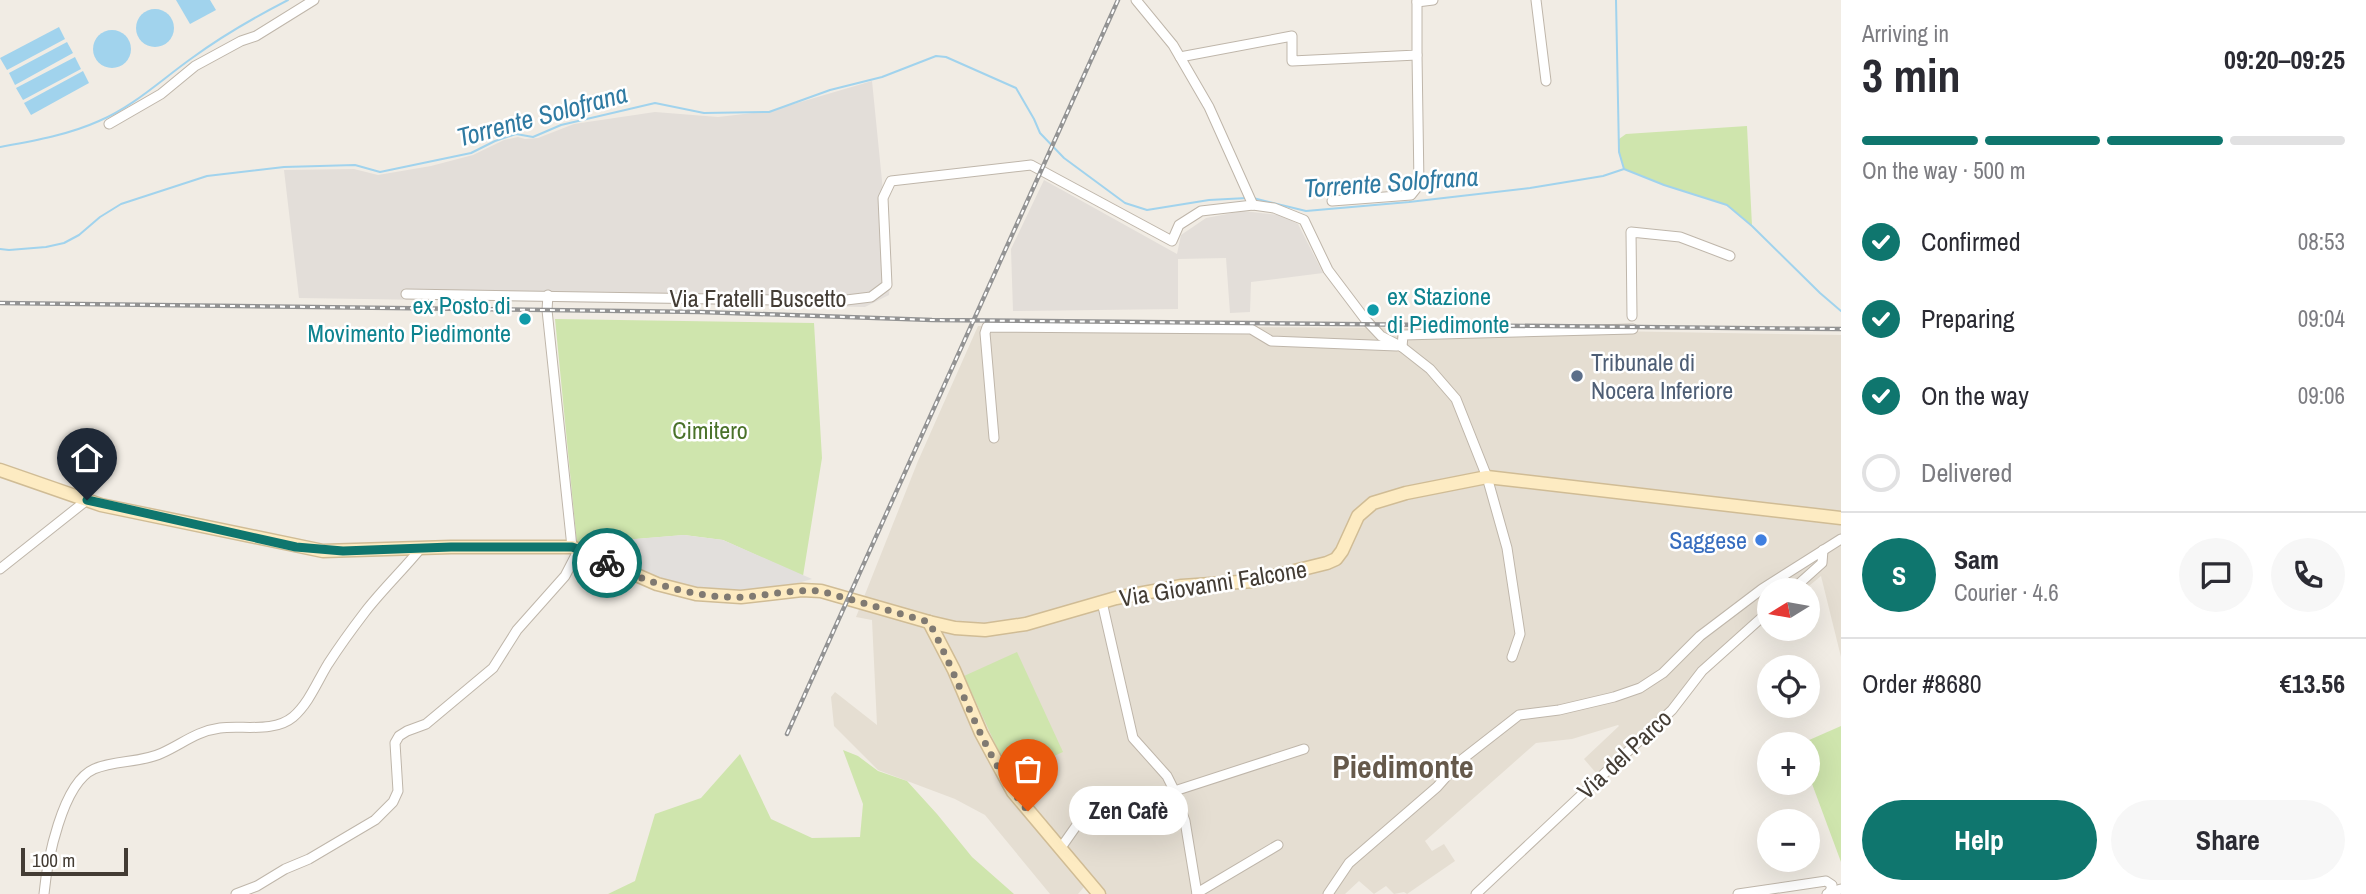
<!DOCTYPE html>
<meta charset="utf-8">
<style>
:root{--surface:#fff;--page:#f7f7f7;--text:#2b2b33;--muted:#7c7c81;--line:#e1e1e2;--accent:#0f766e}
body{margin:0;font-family:"Archivo Narrow",sans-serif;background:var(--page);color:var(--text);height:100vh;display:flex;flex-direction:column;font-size:26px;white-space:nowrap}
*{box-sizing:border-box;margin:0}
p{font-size:23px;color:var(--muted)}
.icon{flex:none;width:38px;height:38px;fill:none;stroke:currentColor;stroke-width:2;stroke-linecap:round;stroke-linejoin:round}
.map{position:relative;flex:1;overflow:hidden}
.drawer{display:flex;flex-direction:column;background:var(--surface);width:525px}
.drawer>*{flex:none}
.needle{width:46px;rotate:259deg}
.tools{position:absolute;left:1757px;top:578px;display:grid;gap:14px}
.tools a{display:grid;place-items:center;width:63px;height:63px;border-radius:50%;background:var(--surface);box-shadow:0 7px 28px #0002;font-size:35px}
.scale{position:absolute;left:21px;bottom:18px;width:107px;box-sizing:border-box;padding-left:7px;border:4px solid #433c34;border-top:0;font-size:19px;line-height:24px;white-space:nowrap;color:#433c34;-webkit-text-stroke:5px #fff;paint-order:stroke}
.pin{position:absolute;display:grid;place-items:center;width:60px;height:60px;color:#fff;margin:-72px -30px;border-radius:50% 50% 50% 0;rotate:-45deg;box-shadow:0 0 7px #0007}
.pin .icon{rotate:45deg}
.courier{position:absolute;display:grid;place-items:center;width:70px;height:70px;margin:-35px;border:5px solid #0f766e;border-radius:50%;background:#fff;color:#222;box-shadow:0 2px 9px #0007}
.bubble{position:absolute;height:49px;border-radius:24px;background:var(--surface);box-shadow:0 7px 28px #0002;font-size:23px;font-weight:800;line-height:49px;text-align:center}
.headline em{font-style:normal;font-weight:800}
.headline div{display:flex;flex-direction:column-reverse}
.headline{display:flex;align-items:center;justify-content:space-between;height:119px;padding:0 21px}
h1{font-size:46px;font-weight:800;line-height:52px}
.bar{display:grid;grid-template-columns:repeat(4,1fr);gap:10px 7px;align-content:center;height:84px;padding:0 21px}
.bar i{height:9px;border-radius:5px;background:var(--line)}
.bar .current{background:var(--accent)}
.bar p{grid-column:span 4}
.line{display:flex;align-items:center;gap:18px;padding:0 21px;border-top:2px solid var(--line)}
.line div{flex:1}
.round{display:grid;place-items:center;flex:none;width:74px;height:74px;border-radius:37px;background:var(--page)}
ol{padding:0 21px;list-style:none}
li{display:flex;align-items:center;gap:21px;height:77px}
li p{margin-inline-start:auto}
li .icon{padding:7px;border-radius:50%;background:var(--accent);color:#fff;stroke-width:4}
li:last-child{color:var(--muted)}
li i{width:38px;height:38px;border:4px solid var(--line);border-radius:50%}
.action{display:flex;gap:14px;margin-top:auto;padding:14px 21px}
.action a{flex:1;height:80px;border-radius:42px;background:var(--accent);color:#fff;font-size:28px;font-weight:800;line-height:80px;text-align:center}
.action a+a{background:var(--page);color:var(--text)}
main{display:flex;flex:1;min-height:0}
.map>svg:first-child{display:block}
.residential{fill:#e5ded2}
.industrial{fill:#e3ded9}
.green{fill:#cfe5ad}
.parking{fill:#e2dfdc}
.water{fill:#a1d3ed}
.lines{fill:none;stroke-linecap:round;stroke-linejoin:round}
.stream{stroke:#a1d3ed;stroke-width:2}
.street-casing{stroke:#bfb6aa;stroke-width:11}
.secondary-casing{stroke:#d0bc95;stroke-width:15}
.street{stroke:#fff;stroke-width:9}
.secondary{stroke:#fdebc2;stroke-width:12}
.rail-casing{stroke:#939393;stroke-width:4.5}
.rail{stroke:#fff;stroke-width:2;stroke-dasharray:5;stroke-linecap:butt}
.done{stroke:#807a72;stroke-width:7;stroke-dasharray:0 12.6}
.route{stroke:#0f766e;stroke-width:9}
.culture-dot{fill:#0f9aa8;stroke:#fff;stroke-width:2.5}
.service-dot{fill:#5c6f8a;stroke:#fff;stroke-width:2.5}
.shop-dot{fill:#3f7fe0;stroke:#fff;stroke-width:2.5}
.labels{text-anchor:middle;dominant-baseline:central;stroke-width:5;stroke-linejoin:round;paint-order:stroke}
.culture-label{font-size:24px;fill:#0d838f;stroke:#fff;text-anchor:start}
.street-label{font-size:24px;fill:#433c34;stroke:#fff}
.service-label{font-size:24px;fill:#4e5e75;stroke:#fff;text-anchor:start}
.park-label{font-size:24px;fill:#4a722a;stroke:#fff}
.shop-label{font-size:24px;fill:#366cbe;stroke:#fff;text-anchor:end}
.water-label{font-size:26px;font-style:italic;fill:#2f7aa2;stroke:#fff}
.district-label{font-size:32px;font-weight:bold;fill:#65594b;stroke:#fff}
</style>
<main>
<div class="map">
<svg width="1841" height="894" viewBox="0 0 1841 894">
<rect width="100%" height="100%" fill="#f1ece4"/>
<polygon class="residential" points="978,326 1434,328 1841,335 1841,657 1821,576 1804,590 1769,590 1769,618 1705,673 1669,718 1603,781 1584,759 1619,726 1618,725 1572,739 1536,743 1425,841 1432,851 1444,844 1455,861 1407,894 1404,892 1394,894 1386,886 1374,894 1359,881 1345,894 1090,894 1084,887 1078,894 1050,894 985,815 955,799 878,770 834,726 831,697 835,692 877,725 872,620 856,617 918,461"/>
<g class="industrial">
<polygon points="872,81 891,271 889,295 865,307 299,298 284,170 354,169 378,175 431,166 473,155 504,140 518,137 525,139 538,138 574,124 655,112 718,117 770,111"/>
<polygon points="1044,180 1177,254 1181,235 1206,218 1243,211 1280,215 1298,224 1323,273 1251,282 1250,312 1230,313 1226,258 1178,259 1178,309 1013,311 1011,249"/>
</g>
<g class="green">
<polygon points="1747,126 1752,226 1727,205 1664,185 1624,169 1619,152 1619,139 1626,134"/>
<polygon points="555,319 814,323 822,458 803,576 723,540 684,535 577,544"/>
<polygon points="1017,652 1063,752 1010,776 964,676"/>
<polygon points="1841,726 1841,862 1808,773 1808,744 1800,744"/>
<polygon points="843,750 858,756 878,771 907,781 937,814 972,857 1014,894 608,894 635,881 655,814 701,798 740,754 771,819 812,838 860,837 863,804"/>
</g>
<polygon class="parking" points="684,535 723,540 812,579 791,585 746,590 717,590 679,585 653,577 584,543"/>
<g class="water">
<polygon points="176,0 210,0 216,10 190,24"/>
<circle cx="155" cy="28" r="19"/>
<polygon points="59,27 65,39 7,70 0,58"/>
<circle cx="112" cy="49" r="19"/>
<polygon points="67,42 73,53 15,85 9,73"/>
<polygon points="75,57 81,69 23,100 16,88"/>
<polygon points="83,71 89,83 31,115 24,103"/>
</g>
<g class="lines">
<g class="stream">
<polyline points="1616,0 1619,152 1624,169 1664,185 1727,205 1752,226 1820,293 1841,311"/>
<path d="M0,147C33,141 68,135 99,121C134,106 161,80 192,58C222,36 255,17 288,0"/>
<polyline points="1253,198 1306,211 1409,202 1530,188 1603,176 1624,169"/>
<polyline points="0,249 9,250 46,247 64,243 79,235 100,217 121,204 207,176 284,167 355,165 380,172 471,153 495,141 516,134 533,137 561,125 655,103 704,113 769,112 830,90 882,77 936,56 946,57 1016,88 1034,119 1040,133 1064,158 1125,203 1147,210 1209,200 1247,198"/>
</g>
<g class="street-casing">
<g id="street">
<polyline points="1136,0 1173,45 1209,107 1253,205"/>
<polyline points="1536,0 1546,81"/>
<polyline points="1417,2 1433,0"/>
<polyline points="1180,57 1292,36 1292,61 1417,55 1417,0"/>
<polyline points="109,124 161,94 195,66 241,41 256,36 314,0"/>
<polyline points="1332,201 1411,195 1419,185 1417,55"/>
<polyline points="406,294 838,301 871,297 887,285 883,198 891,181 1031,165 1172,241 1179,225 1201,211 1253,205 1274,208 1304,220 1328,270 1365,319 1381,336 1402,347 1430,369 1456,399 1487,477 1507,548 1520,634 1512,657"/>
<polyline points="548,295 547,310 572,547"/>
<polyline points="1632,316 1631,232 1680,237 1730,256"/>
<polyline points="1402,347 1403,335 1633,329"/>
<polyline points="994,438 985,333 987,327 1251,329 1271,341 1397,346"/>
<polyline points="0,569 87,500"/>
<polyline points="1792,590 1822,563 1823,550"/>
<polyline points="1102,602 1133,738 1167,776 1174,790 1185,821 1197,894"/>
<polyline points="1060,849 1079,822 1304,749"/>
<polyline points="1830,892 1841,889"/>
<polyline points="1197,893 1278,845"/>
<path d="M44,894C47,862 62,783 94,769C115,760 141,763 162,753C182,744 197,731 220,728C242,725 274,733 293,717C309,703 317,682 328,664C339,647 352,629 365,612C382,590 403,570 421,548"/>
<polyline points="236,894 257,886 285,869 309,859 375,820 393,802 398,791 395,743 399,736 407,731 426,724 493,668 517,630 565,576 579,549"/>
<polyline points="1328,894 1349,863 1437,787 1460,761 1519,715 1559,710 1614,697 1640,688 1663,673 1700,636 1762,589 1841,539"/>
<polyline points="1476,894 1672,710 1702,671 1769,611"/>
<polyline points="1738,894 1826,881 1832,885 1830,892 1827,894"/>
</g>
</g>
<g class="secondary-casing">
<g id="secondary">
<polyline points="0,470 101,505 323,551 451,547 572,547 657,584 696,594 741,597 802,590 821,591 929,622 955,628 985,630 1026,624 1116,598 1182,586 1254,581 1327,563 1336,559 1342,551 1358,516 1373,503 1406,493 1487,477 1841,518"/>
<polyline points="929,622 954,670 981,733 1013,792 1099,894"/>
</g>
</g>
<use href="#street" class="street"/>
<use href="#secondary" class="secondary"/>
<g class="rail-casing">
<g id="rail">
<polyline points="0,303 701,312 932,320 1841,329"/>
<polyline points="787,734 1118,0"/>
</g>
</g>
<use href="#rail" class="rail"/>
</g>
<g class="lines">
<path class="done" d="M607,563C651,584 696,599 745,597C770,595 795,589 821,591L929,622C962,684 983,757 1028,811"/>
<polyline class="route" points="87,500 296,547 343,551 451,547 572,547 589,553 607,563"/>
</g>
<g class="culture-dot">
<circle cx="1373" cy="310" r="7"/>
<circle cx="525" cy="319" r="7"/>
</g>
<circle class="service-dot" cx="1577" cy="376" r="7"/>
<circle class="shop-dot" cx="1761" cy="540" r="7"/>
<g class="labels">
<g class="culture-label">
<text x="1387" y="296">ex Stazione<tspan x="1387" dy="28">di Piedimonte</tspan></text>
<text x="511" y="305" text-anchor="end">ex Posto di<tspan x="511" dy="28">Movimento Piedimonte</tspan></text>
</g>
<g class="street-label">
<text x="758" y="298">Via Fratelli Buscetto</text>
<text transform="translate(1213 583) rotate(-9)">Via Giovanni Falcone</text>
<text transform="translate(1624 754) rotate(-43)">Via del Parco</text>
</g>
<g class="service-label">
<text x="1591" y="362">Tribunale di<tspan x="1591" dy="28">Nocera Inferiore</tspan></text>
</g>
<g class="park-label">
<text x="710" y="430">Cimitero</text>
</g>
<g class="shop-label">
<text x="1747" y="540">Saggese</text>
</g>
<g class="water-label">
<text transform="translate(542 115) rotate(-15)">Torrente Solofrana</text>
<text transform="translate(1391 182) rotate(-4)">Torrente Solofrana</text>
</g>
<g class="district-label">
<text x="1403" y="766">Piedimonte</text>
</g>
</g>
</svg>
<div class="tools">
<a><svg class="needle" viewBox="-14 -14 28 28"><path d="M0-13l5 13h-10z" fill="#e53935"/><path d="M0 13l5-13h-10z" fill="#7c7c81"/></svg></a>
<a><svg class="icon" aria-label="locate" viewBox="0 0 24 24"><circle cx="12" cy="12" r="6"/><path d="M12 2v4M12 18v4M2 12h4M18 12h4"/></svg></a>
<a>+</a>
<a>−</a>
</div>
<div class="scale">100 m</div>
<div class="pin" style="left:1028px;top:811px;background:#ea580c"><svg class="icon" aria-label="bag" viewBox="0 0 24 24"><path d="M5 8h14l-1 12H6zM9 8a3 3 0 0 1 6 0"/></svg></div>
<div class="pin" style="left:87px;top:500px;background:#1f2937"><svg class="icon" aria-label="home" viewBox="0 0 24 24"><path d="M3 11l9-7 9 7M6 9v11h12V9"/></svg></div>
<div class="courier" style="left:607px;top:563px"><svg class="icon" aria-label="bike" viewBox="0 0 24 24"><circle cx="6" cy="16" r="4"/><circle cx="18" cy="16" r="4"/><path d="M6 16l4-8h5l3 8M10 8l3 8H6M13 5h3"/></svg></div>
<div class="bubble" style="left:1069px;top:786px;width:119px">Zen Cafè</div>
</div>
<section class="drawer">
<div class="headline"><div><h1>3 min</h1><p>Arriving in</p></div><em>09:20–09:25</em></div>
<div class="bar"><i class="current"></i><i class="current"></i><i class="current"></i><i></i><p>On the way · 500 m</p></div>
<ol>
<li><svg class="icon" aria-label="check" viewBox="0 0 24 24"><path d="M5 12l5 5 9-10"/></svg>Confirmed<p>08:53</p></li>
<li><svg class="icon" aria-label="check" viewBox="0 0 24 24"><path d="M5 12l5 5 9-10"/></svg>Preparing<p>09:04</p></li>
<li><svg class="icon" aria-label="check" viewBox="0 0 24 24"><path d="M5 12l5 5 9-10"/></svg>On the way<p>09:06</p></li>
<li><i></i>Delivered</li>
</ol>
<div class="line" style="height:126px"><b class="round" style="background:var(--accent);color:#fff">S</b><div><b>Sam</b><p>Courier · 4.6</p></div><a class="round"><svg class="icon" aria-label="chat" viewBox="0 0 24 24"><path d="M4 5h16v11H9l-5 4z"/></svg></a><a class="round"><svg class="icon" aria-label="phone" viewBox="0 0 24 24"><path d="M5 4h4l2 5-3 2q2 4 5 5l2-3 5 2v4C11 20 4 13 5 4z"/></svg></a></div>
<div class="line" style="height:91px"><div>Order #8680</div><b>€13.56</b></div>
<div class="action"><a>Help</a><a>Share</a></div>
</section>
</main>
